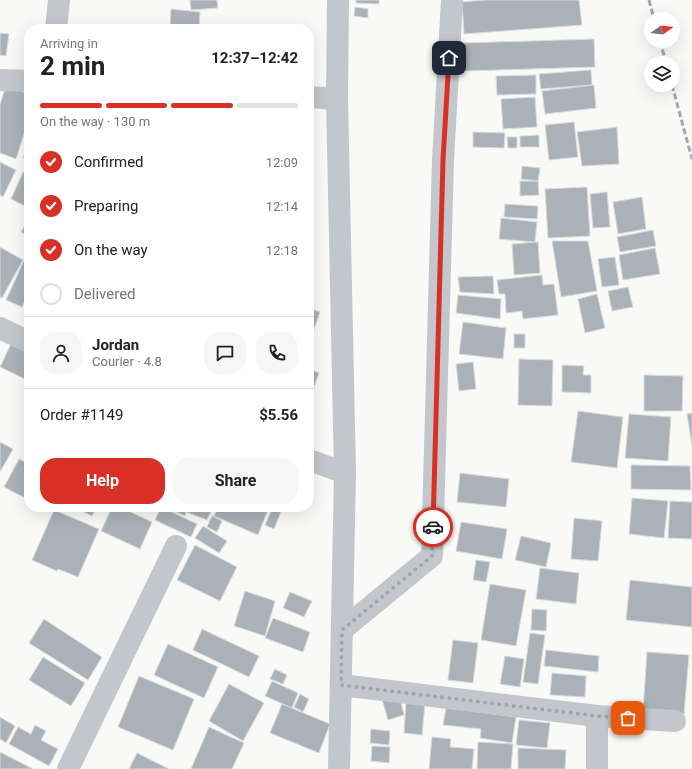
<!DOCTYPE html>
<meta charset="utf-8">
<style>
:root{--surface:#fff;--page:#f6f6f6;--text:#222;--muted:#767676;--line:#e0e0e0;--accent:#d93025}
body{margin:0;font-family:Roboto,sans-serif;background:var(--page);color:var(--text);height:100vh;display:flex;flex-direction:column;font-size:15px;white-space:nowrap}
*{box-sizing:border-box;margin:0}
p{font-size:13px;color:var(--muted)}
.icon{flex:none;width:22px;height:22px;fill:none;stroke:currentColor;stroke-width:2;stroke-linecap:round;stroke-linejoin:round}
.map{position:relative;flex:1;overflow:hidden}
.drawer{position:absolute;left:24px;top:24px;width:290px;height:488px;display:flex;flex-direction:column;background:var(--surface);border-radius:16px;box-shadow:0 4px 16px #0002}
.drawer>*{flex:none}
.needle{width:26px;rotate:76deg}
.buttons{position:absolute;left:644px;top:12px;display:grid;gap:8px}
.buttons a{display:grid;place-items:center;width:36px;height:36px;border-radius:50%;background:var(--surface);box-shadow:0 4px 16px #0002;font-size:20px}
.pin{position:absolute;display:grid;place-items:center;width:34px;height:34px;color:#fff;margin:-17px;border-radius:8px;box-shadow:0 2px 6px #0006}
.courier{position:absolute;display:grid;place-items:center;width:40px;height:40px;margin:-20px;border:3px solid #d93025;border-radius:50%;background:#fff;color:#222;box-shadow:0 1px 5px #0007}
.headline em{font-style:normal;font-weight:700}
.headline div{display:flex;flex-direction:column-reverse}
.headline{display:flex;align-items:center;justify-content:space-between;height:68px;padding:0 16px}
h1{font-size:26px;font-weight:700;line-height:30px}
.bar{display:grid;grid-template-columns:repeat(4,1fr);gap:6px 4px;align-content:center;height:48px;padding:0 16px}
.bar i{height:5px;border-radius:3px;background:var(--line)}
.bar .selected{background:var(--accent)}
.bar p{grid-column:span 4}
.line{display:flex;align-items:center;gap:10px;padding:0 16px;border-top:1px solid var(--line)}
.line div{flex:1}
.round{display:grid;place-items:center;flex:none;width:42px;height:42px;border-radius:16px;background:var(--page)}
ol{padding:0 16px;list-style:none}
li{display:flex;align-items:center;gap:12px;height:44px}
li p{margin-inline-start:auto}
li .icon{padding:4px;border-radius:50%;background:var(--accent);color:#fff;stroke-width:4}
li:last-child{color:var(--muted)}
li i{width:22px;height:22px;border:2px solid var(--line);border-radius:50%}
.button{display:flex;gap:8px;margin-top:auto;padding:8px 16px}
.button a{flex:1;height:46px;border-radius:16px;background:var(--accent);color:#fff;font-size:16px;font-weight:700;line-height:46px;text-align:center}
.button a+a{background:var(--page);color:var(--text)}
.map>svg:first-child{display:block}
.building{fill:#aab1b8;stroke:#dbdbd9}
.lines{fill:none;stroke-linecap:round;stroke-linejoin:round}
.street{stroke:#c3c6ca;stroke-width:22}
.rail{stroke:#a2a8ae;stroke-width:3;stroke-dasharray:6 3;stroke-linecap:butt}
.done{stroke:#9ca5ae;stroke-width:4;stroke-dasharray:0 7.2}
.route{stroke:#d93025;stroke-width:5}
</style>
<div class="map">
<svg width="692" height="769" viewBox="0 0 692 769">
<rect width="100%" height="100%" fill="#f9f9f7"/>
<g class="building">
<polygon points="190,0 217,0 218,8 191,10"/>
<polygon points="356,0 379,0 379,4 356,3"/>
<polygon points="484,0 579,0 582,25 464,34 462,2"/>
<polygon points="355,7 368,9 368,18 354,16"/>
<polygon points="171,9 200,12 199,29 170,29"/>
<polygon points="270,27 296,29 270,29"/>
<polygon points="0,33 9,34 6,56 0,55"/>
<polygon points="594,39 595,67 465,71 464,43"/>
<polygon points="309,54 314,55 309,87"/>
<polygon points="591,70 592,85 541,89 539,74"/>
<polygon points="536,75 536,94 497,95 496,76"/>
<polygon points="594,85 596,108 545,114 542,91"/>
<polygon points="6,86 29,94 29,118 16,159 0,153 0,104"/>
<polygon points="535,97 537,127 503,129 501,99"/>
<polygon points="574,122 578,157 549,160 545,125"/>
<polygon points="617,127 619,164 582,166 577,132"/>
<polygon points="473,132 505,133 504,148 473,147"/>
<polygon points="539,135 539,147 520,147 520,136"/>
<polygon points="507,137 517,137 517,148 508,148"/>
<polygon points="29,140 29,160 23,158"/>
<polygon points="0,162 16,170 3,197 0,195"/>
<polygon points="522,166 540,168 538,181 521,179"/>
<polygon points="23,172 29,174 29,208 11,199"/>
<polygon points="520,181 538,181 539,195 520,196"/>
<polygon points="587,187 590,236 548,238 545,189"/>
<polygon points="607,192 610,227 593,228 590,194"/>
<polygon points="642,197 646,229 618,234 613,202"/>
<polygon points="505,204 538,206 537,219 504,217"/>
<polygon points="29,218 29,242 27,241 29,237 21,232"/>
<polygon points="501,218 537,222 535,242 499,239"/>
<polygon points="653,230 656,246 620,252 617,237"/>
<polygon points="552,241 588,241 597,291 561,297"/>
<polygon points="538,242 540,273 514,275 512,244"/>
<polygon points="0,247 23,260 2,298 0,297"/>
<polygon points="655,248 660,274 623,280 619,255"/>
<polygon points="615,257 619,285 602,287 598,259"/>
<polygon points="25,258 29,260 29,292 22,307 6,300"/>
<polygon points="542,275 543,285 554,284 558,315 523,319 522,311 506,313 505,294 499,294 497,280"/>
<polygon points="493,276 494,294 460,292 458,277"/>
<polygon points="628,287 633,307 612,311 608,291"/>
<polygon points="597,294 605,328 585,333 578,299"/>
<polygon points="458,295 501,299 500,319 456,313"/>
<polygon points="309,308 320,312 313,332 309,331"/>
<polygon points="463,322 506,328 503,359 459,354"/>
<rect x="514" y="334" width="11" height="14"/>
<polygon points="11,344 29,353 29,381 0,367"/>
<polygon points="519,359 553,360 552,406 518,405"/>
<polygon points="473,362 476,389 459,391 456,364"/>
<polygon points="562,365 584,366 583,375 591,375 591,393 562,392"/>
<polygon points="309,369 319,373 310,398 309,398"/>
<polygon points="644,375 683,376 682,411 644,411"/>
<polygon points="578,411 623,417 617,468 571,462"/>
<polygon points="692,413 692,446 687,414"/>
<polygon points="629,414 671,417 668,461 625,458"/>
<polygon points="0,442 13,449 0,472"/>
<polygon points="19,459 29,464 29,500 4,487"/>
<polygon points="631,465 690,466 691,490 631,489"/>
<polygon points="460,473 509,479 506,507 457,502"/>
<polygon points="632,498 668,501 664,538 629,534"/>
<polygon points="670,501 692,502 692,539 668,538"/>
<polygon points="74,507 97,507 92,516"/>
<polygon points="112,507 120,507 152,522 140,549 101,531"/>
<polygon points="161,507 197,524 191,537 155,520"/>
<polygon points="165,507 213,507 207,520 186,512 185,516"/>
<polygon points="218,507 269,507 258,535 214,516"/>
<polygon points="273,507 283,507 274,529 265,525"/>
<polygon points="54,510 99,529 78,577 58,569 57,571 32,560"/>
<polygon points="212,516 222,521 217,532 207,527"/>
<polygon points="574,518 602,521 598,561 571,559"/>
<polygon points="461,522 507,529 502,559 456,551"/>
<polygon points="203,526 227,541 219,553 195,538"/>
<polygon points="521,536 551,543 546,567 515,560"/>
<polygon points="195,545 237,567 220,601 177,580"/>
<polygon points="476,560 490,562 486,582 473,580"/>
<polygon points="540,568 579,573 576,604 536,599"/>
<polygon points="630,580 692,587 692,627 626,620"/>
<polygon points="490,584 526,590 516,646 481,640"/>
<polygon points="245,591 275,601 265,636 234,626"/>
<polygon points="290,592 312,601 304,617 283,608"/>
<polygon points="532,609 547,610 546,631 531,630"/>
<polygon points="273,618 310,632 303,652 265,638"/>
<polygon points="44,619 102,657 88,680 29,643"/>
<polygon points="202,629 259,656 249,677 193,650"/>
<polygon points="530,633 545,635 538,684 523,682"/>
<polygon points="453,640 478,643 473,683 448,680"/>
<polygon points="168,644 218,667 204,698 154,675"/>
<polygon points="546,650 599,656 598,672 544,666"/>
<polygon points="647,652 689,655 684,714 643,711"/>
<polygon points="505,656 524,659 520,687 500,684"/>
<polygon points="43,657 85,683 71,706 29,680"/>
<polygon points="275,669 287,675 283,684 270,679"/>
<polygon points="552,673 586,676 585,697 550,695"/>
<polygon points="139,676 194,699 173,750 118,727"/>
<polygon points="272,681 298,693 292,708 265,696"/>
<polygon points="229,684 264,703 243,741 209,721"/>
<polygon points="300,694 309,699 303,712 294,707"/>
<polygon points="399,694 404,715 388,720 382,699"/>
<polygon points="406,702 425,703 422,735 404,733"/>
<polygon points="282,704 330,724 319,753 270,733"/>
<polygon points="446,708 516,717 512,743 480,738 481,729 443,725"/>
<polygon points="0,717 15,726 6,743 0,739"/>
<polygon points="519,720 550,723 547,748 516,745"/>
<polygon points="35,725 46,731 41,740 58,749 49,766 9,744 18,727 31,734"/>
<polygon points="209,727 244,743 232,769 191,769"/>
<polygon points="371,729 390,731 389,745 370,743"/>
<polygon points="432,737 451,739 450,747 474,749 472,769 429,769"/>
<polygon points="478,742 513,744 511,769 477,769"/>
<polygon points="372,746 390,747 389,763 371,761"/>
<polygon points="518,748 566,750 565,769 518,769"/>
<polygon points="0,752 33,769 0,769"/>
<polygon points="137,753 169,769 129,769"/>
</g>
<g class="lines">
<g class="street">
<polyline points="338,0 337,99 345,473 339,769"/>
<polyline points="56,29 59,0"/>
<polyline points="0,80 29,81"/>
<polyline points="309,97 337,99"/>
<polyline points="0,328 29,342"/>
<polyline points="309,460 345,473"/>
<polyline points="342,630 432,556 443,160 452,0"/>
<polyline points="341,685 597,716 675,721"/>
<polyline points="68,769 176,546"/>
<polyline points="597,769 597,716"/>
</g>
<g class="rail">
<polyline points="649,0 654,19"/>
<polyline points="660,41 666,63"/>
<polyline points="672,85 692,159"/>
</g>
</g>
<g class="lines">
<polyline class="done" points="433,527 432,556 342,630 341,685 597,716 628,718"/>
<polyline class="route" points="433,527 443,160 449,58"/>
</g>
</svg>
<div class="buttons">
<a><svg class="needle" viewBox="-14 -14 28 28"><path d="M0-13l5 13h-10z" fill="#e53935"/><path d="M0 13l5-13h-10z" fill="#767676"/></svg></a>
<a><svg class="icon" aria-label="layers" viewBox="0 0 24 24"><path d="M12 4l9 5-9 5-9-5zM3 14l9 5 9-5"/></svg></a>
</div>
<div class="pin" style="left:628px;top:718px;background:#ea580c"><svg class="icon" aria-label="bag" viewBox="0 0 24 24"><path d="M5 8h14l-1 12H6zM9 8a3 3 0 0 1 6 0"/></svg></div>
<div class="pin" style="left:449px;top:58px;background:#1f2937"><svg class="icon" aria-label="home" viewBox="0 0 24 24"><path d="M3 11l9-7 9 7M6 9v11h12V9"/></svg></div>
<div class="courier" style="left:433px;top:527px"><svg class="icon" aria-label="car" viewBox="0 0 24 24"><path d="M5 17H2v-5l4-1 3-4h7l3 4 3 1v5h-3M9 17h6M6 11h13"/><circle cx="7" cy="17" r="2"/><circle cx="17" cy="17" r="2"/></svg></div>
<section class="drawer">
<div class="headline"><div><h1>2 min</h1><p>Arriving in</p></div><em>12:37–12:42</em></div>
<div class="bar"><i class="selected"></i><i class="selected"></i><i class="selected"></i><i></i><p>On the way · 130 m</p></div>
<ol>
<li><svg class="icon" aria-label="check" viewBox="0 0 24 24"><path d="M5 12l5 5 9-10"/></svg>Confirmed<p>12:09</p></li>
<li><svg class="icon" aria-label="check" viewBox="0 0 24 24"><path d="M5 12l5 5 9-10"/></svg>Preparing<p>12:14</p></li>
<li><svg class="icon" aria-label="check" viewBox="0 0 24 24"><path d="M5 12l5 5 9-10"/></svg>On the way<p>12:18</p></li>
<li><i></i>Delivered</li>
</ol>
<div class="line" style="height:72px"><a class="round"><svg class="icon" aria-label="person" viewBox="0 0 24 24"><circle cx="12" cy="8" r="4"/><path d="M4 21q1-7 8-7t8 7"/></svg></a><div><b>Jordan</b><p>Courier · 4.8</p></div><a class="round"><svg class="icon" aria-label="chat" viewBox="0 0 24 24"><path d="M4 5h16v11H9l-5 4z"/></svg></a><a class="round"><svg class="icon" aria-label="phone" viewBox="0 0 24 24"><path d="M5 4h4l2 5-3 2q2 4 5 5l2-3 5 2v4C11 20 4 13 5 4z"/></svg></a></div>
<div class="line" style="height:52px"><div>Order #1149</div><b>$5.56</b></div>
<div class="button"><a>Help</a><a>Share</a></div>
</section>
</div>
